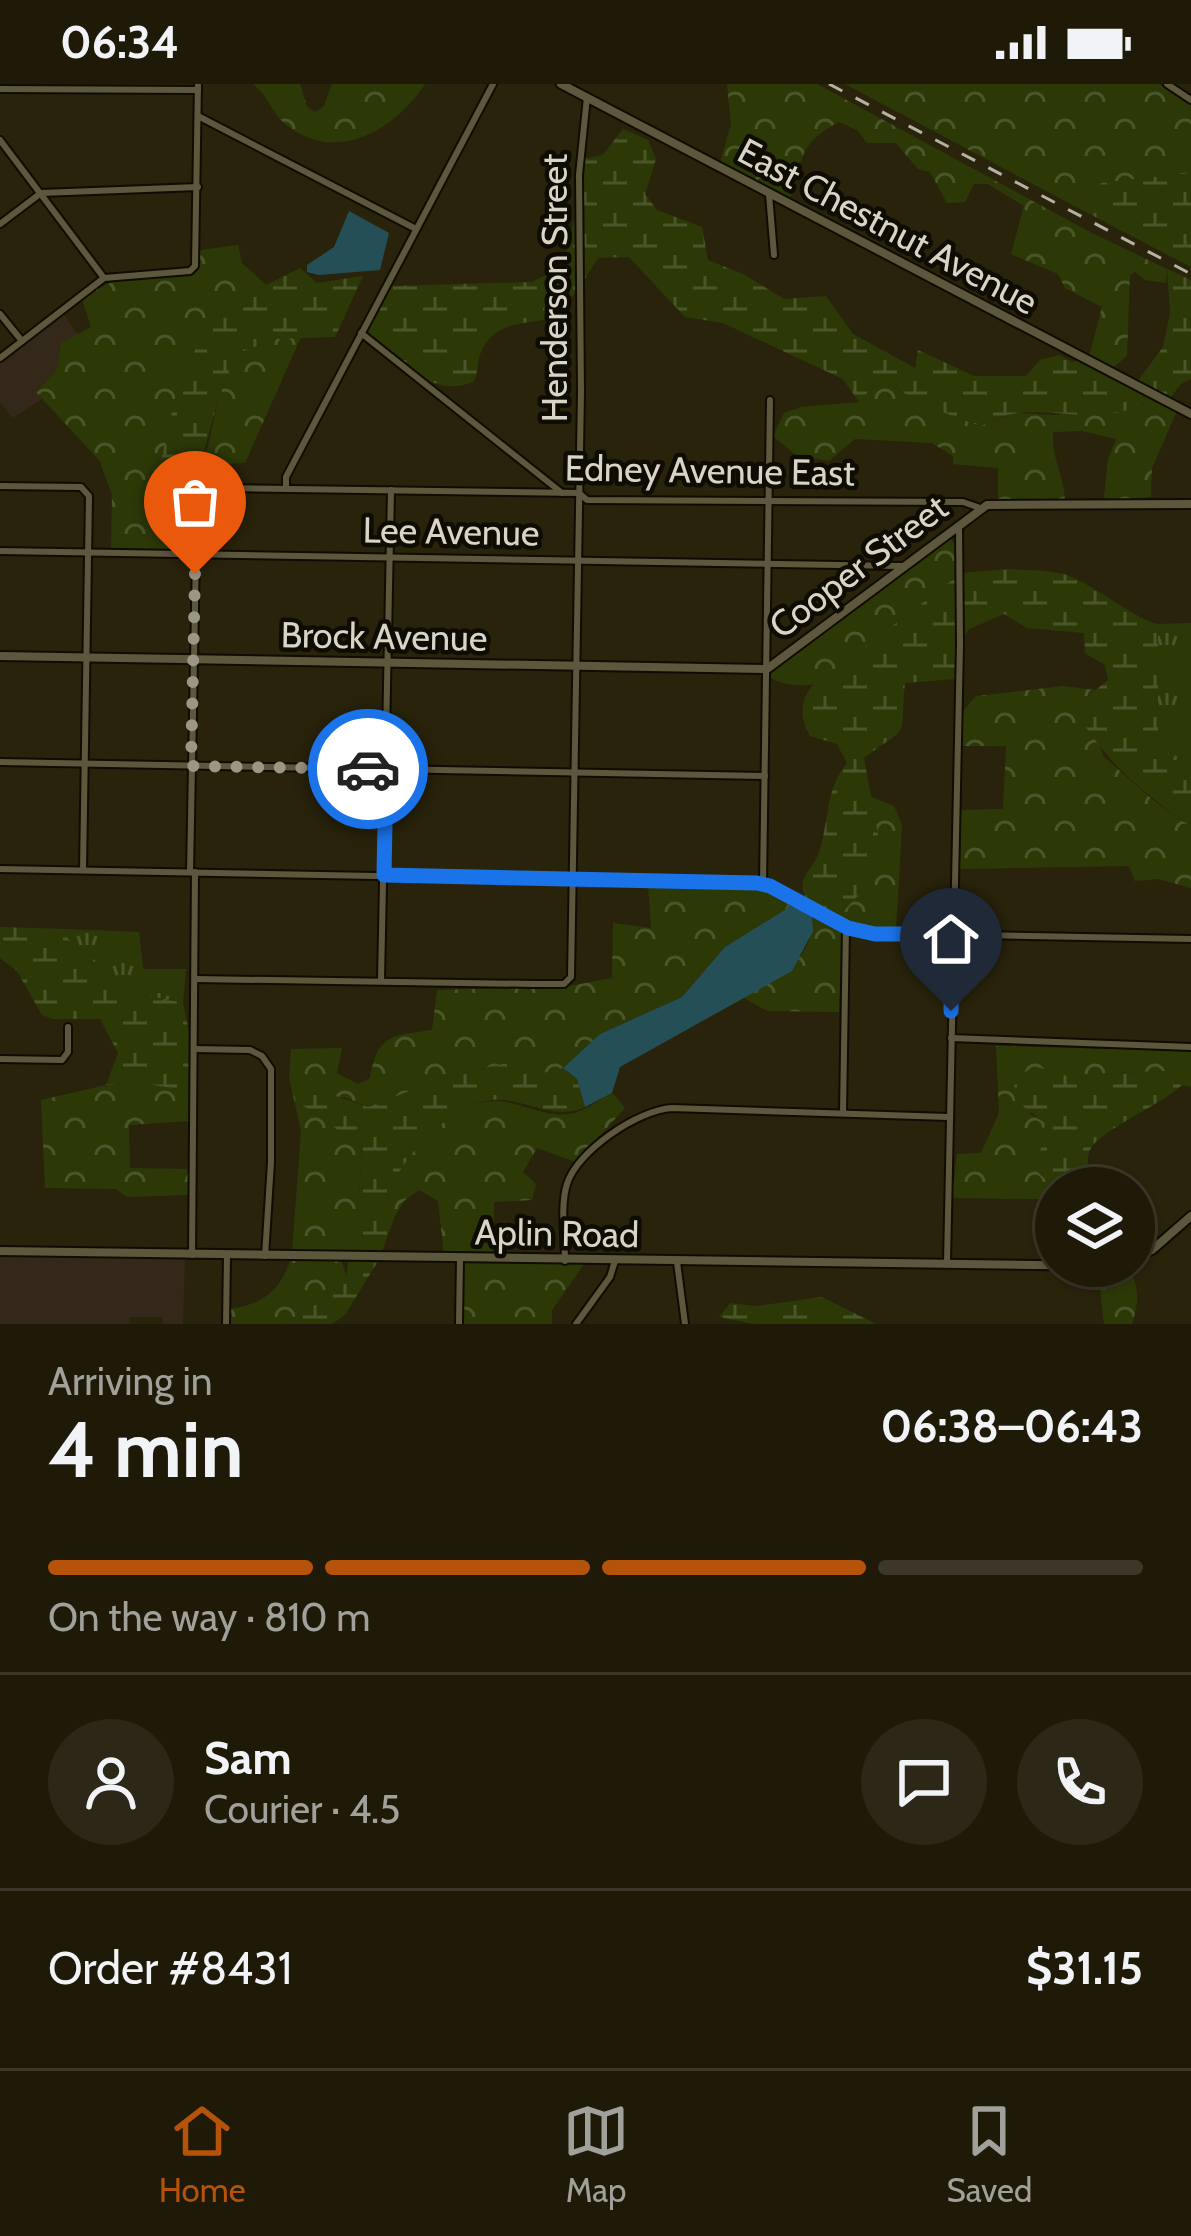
<!DOCTYPE html>
<meta charset="utf-8">
<style>
:root{--surface:#1f1a08;--page:#2c2716;--text:#f1f3f6;--muted:#a1a19c;--line:#3c3829;--accent:#b45309}
body{margin:0;font-family:Cabin,sans-serif;background:var(--page);color:var(--text);height:100vh;display:flex;flex-direction:column;font-size:45px;white-space:nowrap}
*{box-sizing:border-box;margin:0}
p{font-size:39px;color:var(--muted)}
.icon{flex:none;width:66px;height:66px;fill:none;stroke:currentColor;stroke-width:2;stroke-linecap:round;stroke-linejoin:round}
.map{position:relative;height:1240px;overflow:hidden}
.details{display:flex;flex-direction:column;background:var(--surface);flex:1}
.details>*{flex:none}
.fabs{position:absolute;left:1035px;top:1083px;display:grid;gap:24px}
.fabs a{display:grid;place-items:center;width:120px;height:120px;border-radius:50%;background:var(--surface);box-shadow:0 3px 9px #0004,0 0 0 3px var(--line);font-size:60px}
.pin{position:absolute;display:grid;place-items:center;width:102px;height:102px;color:#fff;margin:-123px -51px;border-radius:50% 50% 50% 0;rotate:-45deg;box-shadow:0 0 12px #0007}
.pin .icon{rotate:45deg}
.courier{position:absolute;display:grid;place-items:center;width:120px;height:120px;margin:-60px;border:9px solid #1a73e8;border-radius:50%;background:#fff;color:#222;box-shadow:0 3px 15px #0007}
.summary em{font-style:normal;font-weight:700}
.summary div{display:flex;flex-direction:column-reverse}
.summary{display:flex;align-items:center;justify-content:space-between;height:204px;padding:0 48px}
h1{font-size:78px;font-weight:700;line-height:90px}
.bar{display:grid;grid-template-columns:repeat(4,1fr);gap:18px 12px;align-content:center;height:144px;padding:0 48px}
.bar i{height:15px;border-radius:9px;background:var(--line)}
.bar .current{background:var(--accent)}
.bar p{grid-column:span 4}
.line{display:flex;align-items:center;gap:30px;padding:0 48px;border-top:3px solid var(--line)}
.line div{flex:1}
.round{display:grid;place-items:center;flex:none;width:126px;height:126px;border-radius:63px;background:var(--page)}
.status{display:flex;justify-content:space-between;align-items:center;height:84px;padding:0 60px;background:var(--surface);direction:ltr}
.status svg{height:33px;fill:currentColor}
.tab-bar{display:flex;justify-content:space-around;align-items:center;height:168px;border-top:3px solid var(--line);background:var(--surface);font-size:33px;color:var(--muted)}
.tab-bar a{display:grid;justify-items:center;gap:6px}
.tab-bar .current{color:var(--accent)}
.map>svg:first-child{display:block}
.commercial{fill:#34281a}
.grass{fill:url(#grass-tufts)}
.forest{fill:url(#forest-crowns)}
.wetland{fill:url(#wetland-marsh)}
.water{fill:#254f57}
.lines{fill:none;stroke-linecap:round;stroke-linejoin:round}
.minor-casing{stroke:#110c00;stroke-width:10}
.tertiary-casing{stroke:#110c00;stroke-width:12}
.minor{stroke:#5d573d;stroke-width:6}
.tertiary{stroke:#5d573d;stroke-width:8}
.rail{stroke:#b5b2a2;stroke-width:3;stroke-dasharray:15 15;stroke-linecap:butt}
.done{stroke:#9b9785;stroke-width:12;stroke-dasharray:0 21.6}
.route{stroke:#1a73e8;stroke-width:15}
.labels{text-anchor:middle;dominant-baseline:central;stroke-width:9;stroke-linejoin:round;paint-order:stroke}
.street-label{font-size:36px;fill:#d8d5c7;stroke:#0f0c04}
</style>
<div class="status"><b>06:34</b><svg viewBox="0 0 49 12"><path d="M0 12V9h3v3zM5 12V6h3v6zM10 12V3h3v9zM15 12V0h3v12zM26 1h20v11H26zM47 4h2v5h-2z"/></svg></div>
<div class="map">
<svg width="1191" height="1240" viewBox="0 0 1191 1240">
<defs>
<pattern id="grass-tufts" width="24" height="20" patternUnits="userSpaceOnUse" patternTransform="scale(3)"><rect width="24" height="20" fill="#2c3907"/><path d="M3 7l-1-3M5 7V3M7 7l1-3M15 17l-1-3M17 17v-4M19 17l1-3" fill="none" stroke="#4a552a"/></pattern>
<pattern id="forest-crowns" width="20" height="18" patternUnits="userSpaceOnUse" patternTransform="scale(3)"><rect width="20" height="18" fill="#2c3907"/><path d="M2 6a3 3 0 1 1 6 0M12 15a3 3 0 1 1 6 0" fill="none" stroke="#4a552a"/></pattern>
<pattern id="wetland-marsh" width="20" height="14" patternUnits="userSpaceOnUse" patternTransform="scale(3)"><rect width="20" height="14" fill="#2c3907"/><path d="M1 5h8M5 5V1M11 12h8M15 12V8" fill="none" stroke="#4a552a"/></pattern>
</defs>
<rect width="100%" height="100%" fill="#29230b"/>
<g class="commercial">
<polygon points="63,230 78,250 61,260 57,285 36,307 42,315 13,334 0,319 0,279"/>
<polygon points="0,1171 185,1175 183,1240 163,1240 163,1233 131,1233 129,1240 0,1240"/>
</g>
<g class="grass">
<polygon points="1191,539 1191,680 1173,676 1158,659 1158,540"/>
<polygon points="66,845 139,848 143,885 186,885 183,919 136,910 68,855"/>
</g>
<g class="forest">
<path d="M253,0H300L307,23L315,28L324,22L332,0H425C396,44 340,80 289,43C274,33 268,11 253,0Z"/>
<path d="M727,0H817L1090,148L1167,185L1166,199L1145,196L1135,188L1130,191L1127,272L1111,285L1086,271L1090,269L1102,223L1065,204L1058,190L1011,170L1024,122L988,100H974L965,118L947,119L930,88L918,85L896,59H867L857,46L839,38C797,60 803,76 790,116L720,79L731,40Z"/>
<polygon points="845,0 1159,0 1191,20 1191,89 1102,99 1082,126"/>
<path d="M238,161L242,179L266,201L215,236L170,345L157,400L179,407L208,363L218,316L236,270L275,255L301,253L245,379L222,380L221,449L200,448L199,466L111,465L112,410L99,376L36,308L57,285L61,259L91,243L82,215C117,188 147,193 190,191L199,185L200,166Z"/>
<path d="M886,298L926,322L980,342L1014,329L1055,331L1143,320L1151,313L1177,327L1152,384L1151,413L1109,416L1104,413L1108,375L1116,355L1082,347L1053,348C1051,374 1064,391 1065,416L998,415V384L953,380V372L932,359L855,355L829,377L796,371L773,352L784,329L801,323L859,318L871,305Z"/>
<path d="M949,453L956,462L955,494L858,569L864,589C838,598 793,609 770,593V587Z"/>
<polygon points="1063,602 1095,606 1086,614 1103,672 1154,717 1191,743 1191,804 1158,795 1135,797 1129,782 960,785 961,726 1003,725 1006,662 962,662 962,628 976,612"/>
<polygon points="869,712 894,722 902,741 896,846 849,841 824,828 879,756"/>
<path d="M648,800L759,803L791,822L725,863L682,913L600,950L558,988L539,990L506,979L442,995L368,1023L344,1013L301,1020L362,1063L358,1130L350,1169H292L301,1047L289,993L291,965L342,964L337,989L358,1000L370,994C378,950 391,952 432,946L437,906L564,903L612,894L613,839L651,844Z"/>
<path d="M812,829L842,846L839,928L767,927L742,913C778,894 816,876 812,829Z"/>
<polygon points="996,962 1191,967 1191,1003 1182,1001 1164,987 1095,990 1081,996 1040,984 1030,1030 1046,1039 1038,1087 1064,1102 1090,1094 1093,1104 1056,1104 1056,1123 1047,1115 952,1114 957,1070 981,1069 999,1029"/>
<polygon points="141,999 190,1007 190,1037 129,1041 130,1084 189,1085 188,1111 127,1113 116,1105 45,1104 41,1016 106,1001"/>
<path d="M612,1009L625,1024L576,1078L537,1064L523,1088L536,1100L532,1116L494,1118L493,1172L444,1171L438,1117L419,1106L404,1117L395,1132L387,1118C394,1078 453,1014 497,1017C520,1018 547,1034 570,1030C584,1028 600,1015 612,1009Z"/>
<path d="M291,1176L341,1177L347,1192L311,1224L282,1240H230V1225C265,1219 278,1208 291,1176Z"/>
<polygon points="463,1179 584,1180 552,1226 552,1240 462,1240"/>
<path d="M1127,1182C1140,1202 1139,1218 1132,1240H1104L1098,1187Z"/>
</g>
<g class="wetland">
<path d="M623,45L648,56L656,75L645,110L657,126L702,143L708,176L745,191L784,215L826,212L853,250L915,284L918,266L974,292H1026L1040,276L1059,271L1073,278L1078,276L1151,313C1116,344 1058,324 1017,329C1005,330 992,338 980,342L926,322L886,298L871,305L859,318L843,295L723,239L685,233L629,173L598,174L584,196L583,75L603,71Z"/>
<polygon points="1191,89 1191,183 1082,126 1101,99"/>
<path d="M577,123L578,206L552,234C524,241 495,236 481,268C476,279 479,286 474,297C433,318 396,272 366,248L391,202L532,198L563,183Z"/>
<polygon points="300,184 317,199 363,192 335,253 275,255 236,270 218,316 197,393 179,407 156,399 181,288 215,236 266,201"/>
<polygon points="1167,185 1191,196 1191,295 1181,300 1169,315 1137,298 1163,263 1170,229"/>
<path d="M1008,485C1028,487 1055,485 1074,494C1095,503 1141,538 1158,540V659L1173,676L1191,680V743C1146,711 1109,681 1080,634L1086,614L1108,596L1105,581L1085,569L1084,549L1027,544L1004,530L969,545L963,554L962,489Z"/>
<path d="M955,494V595L905,599C899,658 913,638 864,674L879,756L867,802L841,830C825,828 807,824 803,806C800,792 814,782 818,771C830,738 824,707 847,679L837,660L810,652C799,631 800,617 814,599L863,589L857,569Z"/>
<polygon points="0,843 66,845 68,855 136,909 183,919 191,957 190,1007 141,999 106,1001 118,969 100,935 53,935 42,931 17,887 0,874"/>
<path d="M507,979L539,990L563,984L577,995L585,1023C553,1038 524,1013 492,1016C449,1020 395,1078 387,1118L395,1132L381,1170L350,1169L358,1130L362,1063L301,1020L303,1013L324,1008L368,1023L442,995Z"/>
<path d="M1040,984L1081,996L1095,990L1164,987L1182,1001C1161,1021 1101,1046 1091,1064C1086,1073 1088,1085 1090,1094C1068,1101 1053,1106 1037,1087L1045,1039L1015,1016C1011,995 1020,986 1040,984Z"/>
<polygon points="348,1177 378,1177 345,1231 332,1240 282,1240 311,1224 347,1192"/>
<polygon points="822,1213 876,1240 753,1240 719,1233 730,1219 756,1222"/>
</g>
<g class="water">
<polygon points="349,127 389,149 380,186 319,191 307,188 307,181 334,163"/>
<polygon points="791,822 812,830 813,847 792,887 620,983 612,1009 585,1023 577,995 563,984 600,950 682,913 725,863"/>
</g>
<g class="lines">
<g class="minor-casing">
<g id="minor">
<polyline points="1167,0 1191,16"/>
<polyline points="0,5 198,6"/>
<polyline points="198,32 416,145"/>
<polyline points="0,56 104,194"/>
<polyline points="769,110 774,171"/>
<polyline points="0,140 41,109 198,103"/>
<polyline points="0,230 22,257"/>
<polyline points="361,249 562,409"/>
<polyline points="0,274 104,194 190,187 195,182 198,0"/>
<polyline points="0,402 81,403 89,412 83,786"/>
<polyline points="226,404 579,409 587,416 963,418 980,424"/>
<polyline points="286,405 286,393 493,0"/>
<polyline points="0,467 901,482"/>
<polyline points="0,678 765,692"/>
<path d="M0,785L757,799C796,806 827,839 866,849L1191,855"/>
<polyline points="190,788 196,470"/>
<polyline points="763,800 770,316"/>
<polyline points="195,895 534,900 564,900 571,893 581,308 579,91 587,13"/>
<polyline points="381,897 391,406"/>
<polyline points="951,954 1191,963"/>
<polyline points="195,965 250,966 262,972 271,985 271,1078 265,1172"/>
<polyline points="0,975 62,976 68,968 68,943"/>
<polyline points="843,1029 846,843"/>
<polyline points="192,1171 195,788"/>
<path d="M565,1177C565,1153 560,1122 567,1100C577,1067 638,1026 672,1024L948,1033"/>
<polyline points="677,1178 685,1240"/>
<polyline points="947,1179 960,561 959,443"/>
<polyline points="226,1240 227,1172"/>
<polyline points="459,1240 460,1175"/>
<polyline points="576,1240 610,1193 615,1177"/>
</g>
</g>
<g class="tertiary-casing">
<g id="tertiary">
<polyline points="561,0 1191,330"/>
<polyline points="0,572 767,585 987,421 1191,420"/>
<polyline points="0,1167 1113,1182"/>
<polyline points="1134,1175 1152,1166 1191,1132"/>
</g>
</g>
<use href="#minor" class="minor"/>
<use href="#tertiary" class="tertiary"/>
<polyline class="rail" points="829,0 1191,190"/>
</g>
<g class="lines">
<polyline class="done" points="195,490 191,682 368,685"/>
<polyline class="route" points="368,685 386,686 384,791 757,799 770,802 848,844 875,850 952,850 951,927"/>
</g>
<g class="labels">
<g class="street-label">
<text transform="translate(888 142) rotate(28)">East Chestnut Avenue</text>
<text transform="translate(554 204) rotate(-90)">Henderson Street</text>
<text transform="translate(710 386) rotate(1)">Edney Avenue East</text>
<text transform="translate(451 447) rotate(1)">Lee Avenue</text>
<text transform="translate(858 482) rotate(-37)">Cooper Street</text>
<text transform="translate(384 552) rotate(1)">Brock Avenue</text>
<text transform="translate(557 1149) rotate(1)">Aplin Road</text>
</g>
</g>
</svg>
<div class="fabs">
<a><svg class="icon" aria-label="layers" viewBox="0 0 24 24"><path d="M12 4l9 5-9 5-9-5zM3 14l9 5 9-5"/></svg></a>
</div>
<div class="pin" style="left:195px;top:490px;background:#ea580c"><svg class="icon" aria-label="bag" viewBox="0 0 24 24"><path d="M5 8h14l-1 12H6zM9 8a3 3 0 0 1 6 0"/></svg></div>
<div class="pin" style="left:951px;top:927px;background:#1f2937"><svg class="icon" aria-label="home" viewBox="0 0 24 24"><path d="M3 11l9-7 9 7M6 9v11h12V9"/></svg></div>
<div class="courier" style="left:368px;top:685px"><svg class="icon" aria-label="car" viewBox="0 0 24 24"><path d="M5 17H2v-5l4-1 3-4h7l3 4 3 1v5h-3M9 17h6M6 11h13"/><circle cx="7" cy="17" r="2"/><circle cx="17" cy="17" r="2"/></svg></div>
</div>
<section class="details">
<div class="summary"><div><h1>4 min</h1><p>Arriving in</p></div><em>06:38–06:43</em></div>
<div class="bar"><i class="current"></i><i class="current"></i><i class="current"></i><i></i><p>On the way · 810 m</p></div>
<div class="line" style="height:216px"><a class="round"><svg class="icon" aria-label="person" viewBox="0 0 24 24"><circle cx="12" cy="8" r="4"/><path d="M4 21q1-7 8-7t8 7"/></svg></a><div><b>Sam</b><p>Courier · 4.5</p></div><a class="round"><svg class="icon" aria-label="chat" viewBox="0 0 24 24"><path d="M4 5h16v11H9l-5 4z"/></svg></a><a class="round"><svg class="icon" aria-label="phone" viewBox="0 0 24 24"><path d="M5 4h4l2 5-3 2q2 4 5 5l2-3 5 2v4C11 20 4 13 5 4z"/></svg></a></div>
<div class="line" style="height:156px"><div>Order #8431</div><b>$31.15</b></div>
</section>
<nav class="tab-bar">
<a class="current"><svg class="icon" aria-label="home" viewBox="0 0 24 24"><path d="M3 11l9-7 9 7M6 9v11h12V9"/></svg>Home</a>
<a><svg class="icon" aria-label="map" viewBox="0 0 24 24"><path d="M3 6l6-2 6 2 6-2v14l-6 2-6-2-6 2zM9 4v14M15 6v14"/></svg>Map</a>
<a><svg class="icon" aria-label="saved" viewBox="0 0 24 24"><path d="M7 4h10v16l-5-4-5 4z"/></svg>Saved</a>
</nav>
